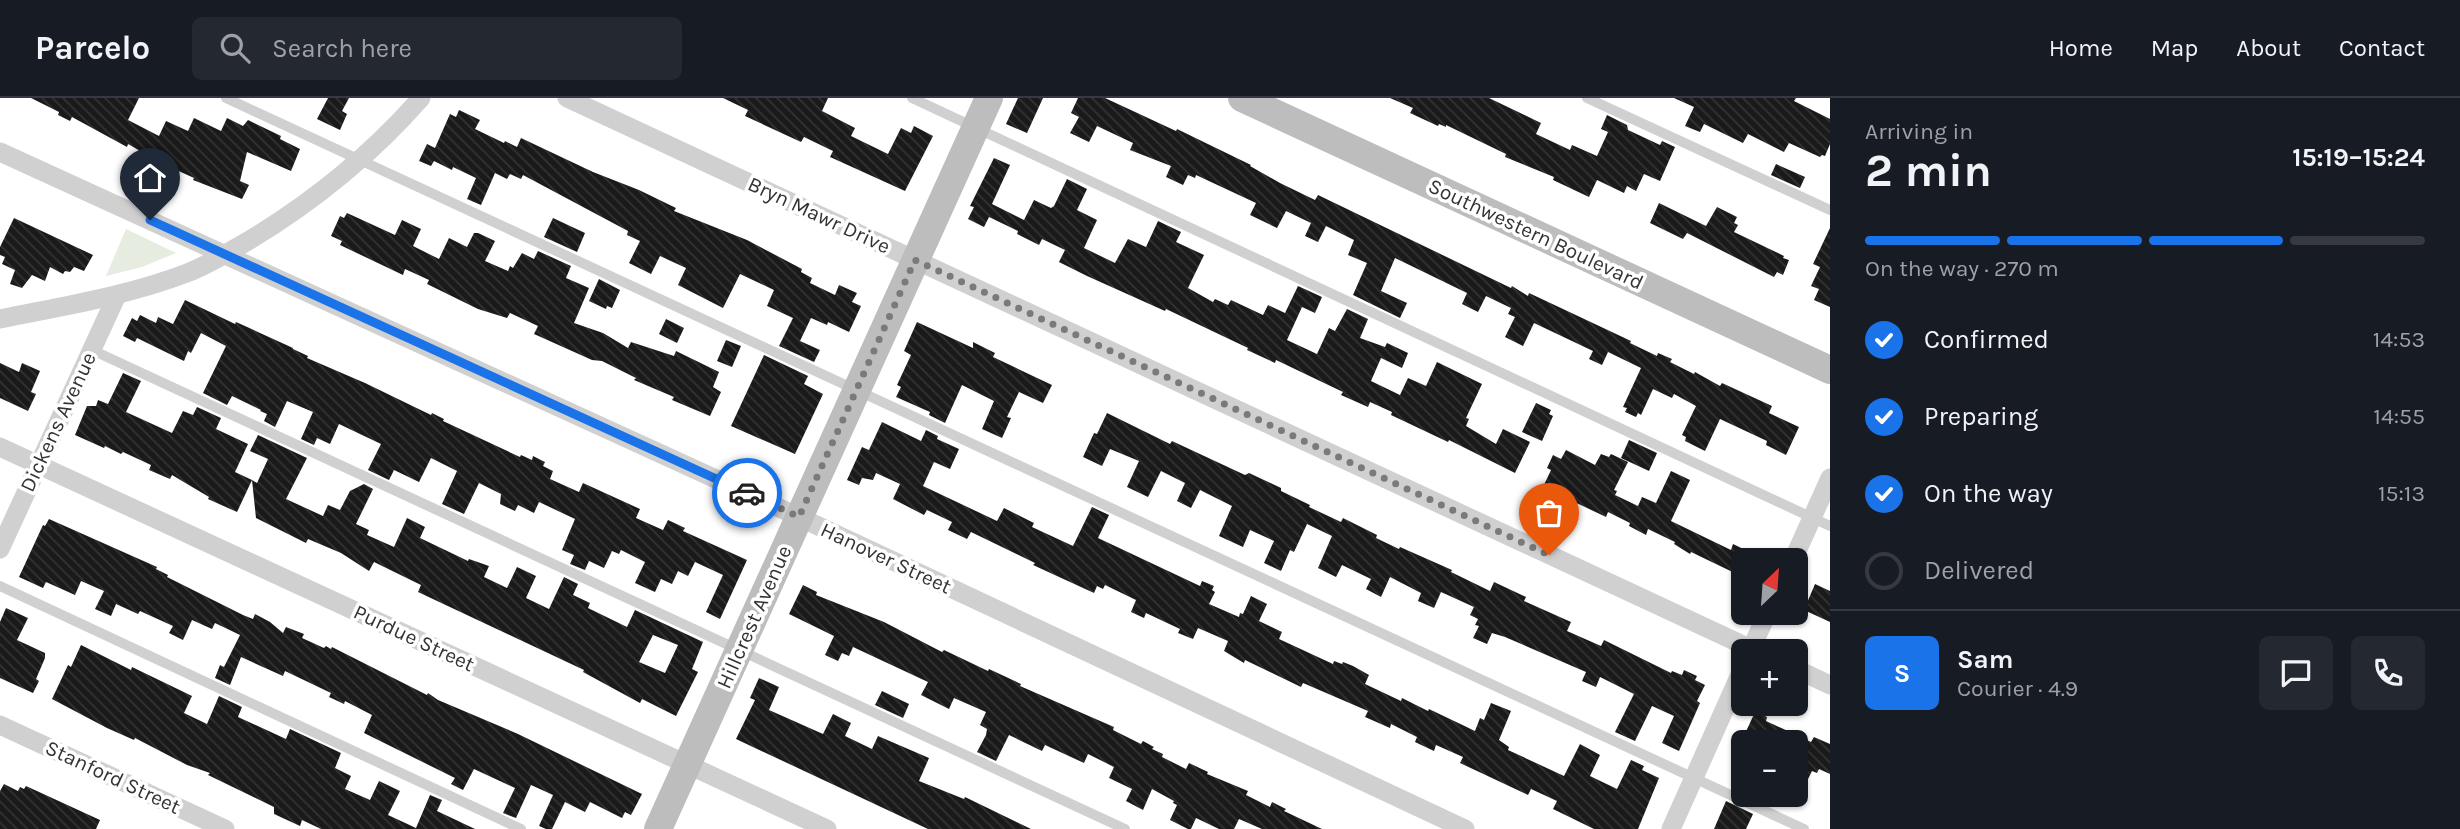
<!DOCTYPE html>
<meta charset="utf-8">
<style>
:root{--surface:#171b24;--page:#242831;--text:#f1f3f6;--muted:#9ea1a6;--line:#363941;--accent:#1a73e8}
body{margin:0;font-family:Karla,sans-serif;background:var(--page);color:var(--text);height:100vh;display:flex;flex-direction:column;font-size:26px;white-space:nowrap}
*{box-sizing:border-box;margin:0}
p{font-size:23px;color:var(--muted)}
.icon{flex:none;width:38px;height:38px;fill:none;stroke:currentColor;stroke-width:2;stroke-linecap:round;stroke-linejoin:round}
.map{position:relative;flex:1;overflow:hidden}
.drawer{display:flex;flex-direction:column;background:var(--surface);width:630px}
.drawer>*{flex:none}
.needle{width:46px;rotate:25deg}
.tools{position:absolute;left:1731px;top:450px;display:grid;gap:14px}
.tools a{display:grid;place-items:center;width:77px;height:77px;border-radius:10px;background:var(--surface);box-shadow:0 2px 5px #0004;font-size:35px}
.pin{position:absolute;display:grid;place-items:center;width:60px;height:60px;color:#fff;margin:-72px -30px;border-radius:50% 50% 50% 0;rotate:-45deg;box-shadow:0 0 7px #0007}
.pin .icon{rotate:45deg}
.courier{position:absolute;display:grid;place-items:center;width:70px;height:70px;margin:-35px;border:5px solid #1a73e8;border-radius:50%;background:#fff;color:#222;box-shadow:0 2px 9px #0007}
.overview em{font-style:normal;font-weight:700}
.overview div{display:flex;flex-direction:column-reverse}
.overview{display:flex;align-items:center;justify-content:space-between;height:119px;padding:0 35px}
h1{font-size:46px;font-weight:700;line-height:52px}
.bar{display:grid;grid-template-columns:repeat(4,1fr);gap:10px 7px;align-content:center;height:84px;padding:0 35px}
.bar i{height:9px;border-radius:5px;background:var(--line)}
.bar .current{background:var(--accent)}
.bar p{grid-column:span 4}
.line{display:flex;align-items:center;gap:18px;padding:0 35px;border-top:2px solid var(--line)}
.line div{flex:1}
.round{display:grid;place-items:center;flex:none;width:74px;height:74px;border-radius:10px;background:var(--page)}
ol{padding:0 35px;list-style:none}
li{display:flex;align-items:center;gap:21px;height:77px}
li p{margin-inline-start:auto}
li .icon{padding:7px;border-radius:50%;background:var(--accent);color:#fff;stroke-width:4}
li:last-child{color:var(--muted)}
li i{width:38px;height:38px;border:4px solid var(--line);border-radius:50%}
header{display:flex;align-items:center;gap:42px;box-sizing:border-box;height:98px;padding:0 35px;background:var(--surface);border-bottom:2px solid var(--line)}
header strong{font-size:33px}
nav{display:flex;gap:38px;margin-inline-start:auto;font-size:24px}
.search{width:490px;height:63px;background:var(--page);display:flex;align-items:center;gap:18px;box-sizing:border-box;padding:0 24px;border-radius:10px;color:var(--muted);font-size:26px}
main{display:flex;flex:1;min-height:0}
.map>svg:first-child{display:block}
.park{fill:#e6ecdf}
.building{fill:url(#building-back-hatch);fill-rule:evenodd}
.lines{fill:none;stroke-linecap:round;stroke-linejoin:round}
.lane{stroke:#d0d0d0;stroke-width:10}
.street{stroke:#d0d0d0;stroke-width:19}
.secondary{stroke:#bdbdbd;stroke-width:28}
.done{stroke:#7a7a7a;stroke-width:7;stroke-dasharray:0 12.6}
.route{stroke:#1a73e8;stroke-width:9}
.labels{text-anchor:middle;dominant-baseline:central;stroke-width:7;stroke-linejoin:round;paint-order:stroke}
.street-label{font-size:21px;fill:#333;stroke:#fff}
</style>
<header>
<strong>Parcelo</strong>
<div class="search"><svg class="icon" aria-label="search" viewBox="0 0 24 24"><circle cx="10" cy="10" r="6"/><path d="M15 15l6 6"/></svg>Search here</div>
<nav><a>Home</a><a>Map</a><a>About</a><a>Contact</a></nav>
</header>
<main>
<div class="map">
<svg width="1830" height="731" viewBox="0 0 1830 731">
<defs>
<pattern id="building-back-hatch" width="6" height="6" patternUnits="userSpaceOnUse" patternTransform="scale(1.75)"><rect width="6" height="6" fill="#1a1a1a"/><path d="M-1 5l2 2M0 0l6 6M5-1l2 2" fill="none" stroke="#333"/></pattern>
</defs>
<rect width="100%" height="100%" fill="#fff"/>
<polygon class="park" points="126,131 176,155 142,169 106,178"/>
<g class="building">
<polygon points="31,0 139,0 128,22 159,38 166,23 188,33 194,20 221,33 227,20 243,28 248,22 281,38 280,41 300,51 291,73 247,54 240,83 249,87 242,101 193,82 194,80 161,65 128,46 127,49 72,19 70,23 58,17 59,14"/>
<polygon points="328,0 349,0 342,13 347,16 340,32 317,21"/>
<polygon points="723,0 828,0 822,13 855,30 851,38 888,56 901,30 911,35 914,28 933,38 905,93 830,59 833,53 804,39 801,44 745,18 748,12"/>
<polygon points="1018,0 1043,0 1027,35 1006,26"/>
<polygon points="1078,0 1105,0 1176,33 1177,31 1251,67 1250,68 1280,85 1315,102 1318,97 1511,190 1512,188 1528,198 1529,195 1631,243 1630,245 1657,258 1658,255 1672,261 1670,264 1694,276 1695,274 1720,288 1722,285 1772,308 1769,315 1799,329 1786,357 1766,347 1767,343 1720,321 1705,353 1685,343 1686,339 1682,337 1696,308 1674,296 1672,300 1653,291 1641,317 1638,315 1636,319 1625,314 1627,310 1623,309 1641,270 1608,254 1602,267 1589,261 1593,253 1534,225 1523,248 1505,239 1515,219 1508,216 1511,210 1486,198 1478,214 1462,206 1467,195 1395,160 1381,193 1407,205 1400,220 1353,197 1367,165 1348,157 1354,142 1326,128 1318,144 1305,138 1311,125 1286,113 1277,130 1250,117 1256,105 1196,77 1195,80 1188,77 1183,87 1166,79 1171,68 1130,52 1133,45 1097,28 1089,44 1070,35 1079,19 1071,15"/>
<polygon points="1390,0 1489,0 1541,25 1536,36 1570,52 1572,47 1597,58 1608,34 1601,31 1607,17 1627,27 1628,32 1660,47 1662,43 1675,49 1660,83 1644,76 1636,93 1627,88 1624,95 1597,82 1589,99 1553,82 1554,79 1505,59 1506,56 1446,27 1446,29 1439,26 1438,28 1410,15 1413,10"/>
<polygon points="1674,0 1796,0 1794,3 1830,21 1830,46 1825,58 1822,57 1820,59 1789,45 1784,54 1748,36 1743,45 1704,26 1700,34 1685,28 1694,9"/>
<polygon points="459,12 480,22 475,31 504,45 505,43 517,49 521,40 593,74 639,92 676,110 674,113 747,142 802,171 801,174 812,180 810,185 835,197 839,187 857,195 852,204 861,208 849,234 828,224 827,227 811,220 800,243 820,252 814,264 779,248 793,220 767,208 774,192 740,176 723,210 678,187 686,170 660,158 651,176 629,165 640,143 627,137 628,133 523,77 521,81 510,76 507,81 495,75 481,107 467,101 476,80 453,69 452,72 434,63 431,68 419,63 427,46 435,50 450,16 456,19"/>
<polygon points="994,60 1010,67 992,106 1024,122 1034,102 1051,110 1054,108 1067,81 1087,91 1077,112 1097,122 1084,150 1115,165 1128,141 1146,149 1158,123 1181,134 1176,144 1204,157 1188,190 1213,204 1215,201 1228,207 1231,202 1263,217 1268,207 1285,215 1298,188 1322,199 1315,215 1302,209 1287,242 1317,256 1329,230 1335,233 1347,211 1368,221 1360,240 1385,249 1387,245 1408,255 1402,270 1381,260 1371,283 1400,297 1408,280 1426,288 1437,264 1482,286 1466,320 1469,321 1466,328 1496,346 1503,331 1530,344 1515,375 1449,342 1448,344 1391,317 1392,314 1370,304 1368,309 1341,297 1343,294 1276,262 1275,265 1247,252 1248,250 1166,211 1165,213 1087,178 1059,164 1065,152 1042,141 1039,147 1017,136 1018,133 989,119 984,129 968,121 974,109 970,108"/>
<polygon points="1776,66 1805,79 1800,90 1771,77"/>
<polygon points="1659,105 1706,128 1717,109 1737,119 1734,125 1738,127 1734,134 1784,158 1783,160 1789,162 1783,177 1777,174 1774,179 1687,135 1683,141 1650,125"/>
<polygon points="347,115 395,137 402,122 421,131 413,148 439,161 449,140 467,149 474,135 478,135 495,143 485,163 508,173 510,168 513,170 522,155 534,161 538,153 571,168 566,180 589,190 574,225 603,235 628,250 631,244 674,258 676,253 719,274 713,289 721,294 710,318 672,302 674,299 634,282 636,280 602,263 592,262 534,236 538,228 510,215 507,220 478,211 427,186 429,182 405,171 403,177 340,147 342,143 331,138 340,118 344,120"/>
<polygon points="14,120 93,157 84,173 74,169 70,174 65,173 63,176 50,169 45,183 32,177 22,190 10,186 15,172 2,166 5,159 0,157 0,149"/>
<polygon points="553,120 585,135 577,154 544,139"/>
<polygon points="1830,130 1830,209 1814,202 1819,191 1811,188 1820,169 1813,166"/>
<polygon points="599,181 620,192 612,210 607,208 606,211 589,203"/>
<polygon points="185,202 235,226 236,224 293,250 293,251 308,258 307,260 365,285 431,317 432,315 444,321 443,323 520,359 521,357 532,362 533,358 545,364 543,368 553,373 550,381 579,394 583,385 640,411 636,420 663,432 668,422 685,430 683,433 747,462 720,521 706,514 723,477 695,464 688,478 678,473 672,486 661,481 655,494 635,485 645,464 621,452 619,456 612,453 604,470 589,463 585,472 570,466 574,457 562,452 575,421 539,404 534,415 518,407 515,413 500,406 501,396 479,385 464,416 442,406 457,373 431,360 419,384 394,372 389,382 368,372 381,346 339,326 330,346 317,340 314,347 301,341 313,314 287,303 275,329 264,323 267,316 260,313 261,312 232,298 227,307 203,295 226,248 201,235 191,255 188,253 184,263 137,240 135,244 123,238 132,220 137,223 140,217 156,225 158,219 173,226"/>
<polygon points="666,221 684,230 677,245 659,236"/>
<polygon points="917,224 973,250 973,244 995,255 993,259 1052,287 1043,305 1019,294 1007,319 1011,320 1002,340 982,331 994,303 962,287 945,325 929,317 930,314 896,299 901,289 897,287 911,257 904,253"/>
<polygon points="726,242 741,248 732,269 717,263"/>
<polygon points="764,257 808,278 804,286 823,296 795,356 731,328"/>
<polygon points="0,265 19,274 22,265 40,273 31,294 36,296 28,313 0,300"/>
<polygon points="123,275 141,283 126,314 172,335 183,313 193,317 197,309 221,320 216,331 248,346 235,374 252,382 237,414 208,401 209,399 172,377 170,381 149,372 151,367 123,354 121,356 105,348 104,350 75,337 87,308 96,308 98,302 108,306"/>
<polygon points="1536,305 1551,312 1549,316 1553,318 1542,343 1522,334"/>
<polygon points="1107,315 1170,346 1172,343 1245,377 1249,375 1281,390 1281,393 1310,407 1309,409 1341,424 1343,420 1377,437 1376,440 1399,451 1400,449 1452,472 1451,474 1490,493 1494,484 1526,499 1524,503 1571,524 1567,533 1601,548 1604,542 1671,575 1672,573 1682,577 1684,572 1697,578 1695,582 1705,587 1697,603 1700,605 1679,653 1662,645 1674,618 1652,608 1635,643 1615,634 1634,596 1600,579 1596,589 1582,583 1586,574 1505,539 1492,535 1487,546 1473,540 1479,528 1475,527 1478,521 1470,517 1474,509 1441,494 1434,510 1418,503 1421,495 1390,479 1381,499 1366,491 1371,481 1342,467 1336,479 1318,470 1332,438 1307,426 1294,454 1290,452 1281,473 1264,465 1274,443 1250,432 1243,449 1219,438 1232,408 1200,392 1191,410 1177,403 1185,385 1161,373 1148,399 1127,389 1139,363 1110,351 1102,368 1083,359 1094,335 1097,336"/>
<polygon points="882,324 921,343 926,332 938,338 937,341 959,351 950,371 934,364 923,388 997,423 1004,410 1034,425 1032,429 1073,448 1092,409 1109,417 1098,440 1200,488 1202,483 1214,488 1212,492 1215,494 1209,506 1239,519 1240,515 1243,516 1251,498 1267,506 1259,523 1282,534 1279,541 1333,566 1334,563 1342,566 1343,564 1353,568 1369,577 1365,586 1401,603 1402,600 1428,613 1429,611 1475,633 1480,620 1484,622 1491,605 1511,613 1499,642 1509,649 1508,652 1564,678 1580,646 1600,657 1590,678 1617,691 1631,662 1644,668 1642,672 1659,680 1638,731 1594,731 1553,711 1557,703 1531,691 1528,697 1460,665 1463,659 1436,647 1434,653 1415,644 1417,639 1391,626 1390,630 1365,619 1368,613 1303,585 1301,589 1245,562 1244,565 1224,553 1228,543 1198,530 1193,541 1178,535 1180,531 1146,515 1144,520 1131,514 1136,502 1105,487 1103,491 1097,488 1094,495 1033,467 1035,465 971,434 967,441 948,432 952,424 927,412 924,417 893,401 900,386 876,375 873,382 862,380 859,387 847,382 862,349 869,352"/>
<path d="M258,337L307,360L286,401L323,418L328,407L340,412L350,393L364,386L373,391L356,426L369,432L367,437L394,449L407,420L425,429L420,440L468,463L469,461L489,468L484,479L507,490L517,469L536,478L526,500L549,511L564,479L578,486L573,497L590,505L588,510L627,529L635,512L703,544L692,571L698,574L676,618L642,601L640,605L583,574L584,572L418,494L421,487L374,464L369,473L341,455L308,441L306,445L256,420L252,382L257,385L268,361L250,353ZM653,537L678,547L665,575L639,564Z"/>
<polygon points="1629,342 1657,355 1649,373 1621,360"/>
<polygon points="1566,352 1595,367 1601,356 1609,359 1611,356 1628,364 1614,392 1617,393 1615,397 1638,408 1642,399 1656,405 1671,373 1690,382 1671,423 1731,452 1733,446 1766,462 1743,462 1743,479 1691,454 1690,456 1674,446 1675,444 1648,431 1646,437 1629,428 1630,425 1608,414 1606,419 1543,389 1551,372 1547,370 1553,357 1561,361"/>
<polygon points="49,421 157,469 156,471 168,477 167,479 243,517 253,521 255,516 270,524 283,535 286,529 304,536 302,540 324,550 326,548 331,551 332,549 427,597 428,595 438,602 518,636 642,696 631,717 625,714 622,720 590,704 585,714 565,704 552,731 546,731 539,728 553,697 531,687 516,720 503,715 515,690 474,671 463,692 451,686 455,680 364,635 372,617 345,603 344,606 329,599 331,595 285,573 283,578 241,559 230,587 215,580 220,567 224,569 240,537 215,525 212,531 192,522 183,542 169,535 173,528 140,513 138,516 116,506 111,518 95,511 104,493 81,483 75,497 46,484 43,490 19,479 43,427 45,428"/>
<polygon points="1815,486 1830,493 1830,524 1804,512"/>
<polygon points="803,487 817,494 816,497 884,524 942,554 944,552 988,573 989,571 1021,586 1020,588 1114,629 1113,632 1141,646 1143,643 1154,649 1152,651 1163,656 1162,659 1186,671 1189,665 1208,674 1207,676 1248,693 1246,697 1270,709 1272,704 1286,711 1284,713 1322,731 1262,731 1239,721 1234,731 1219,731 1196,720 1191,731 1188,731 1170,722 1177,707 1173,705 1174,703 1152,691 1143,712 1126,703 1132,691 1109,680 1114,669 1088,656 1084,665 1045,647 1042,653 1009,637 996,663 977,654 986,637 987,631 980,627 986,614 954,600 949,611 921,597 928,584 853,549 849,558 842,555 838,563 825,557 834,538 789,516"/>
<polygon points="6,510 28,520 17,542 45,555 45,560 36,581 39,583 33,595 0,580 0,524"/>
<polygon points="81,547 131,572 132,569 192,598 184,615 207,626 219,598 242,609 238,619 286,641 290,631 341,655 335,670 351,678 345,691 370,702 379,683 400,693 388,717 416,730 430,697 442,702 437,713 475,731 321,731 302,722 300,728 274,716 274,709 208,677 210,675 187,667 135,640 134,642 107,630 52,601 68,567 71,569"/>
<polygon points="759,580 779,589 769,612 823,636 833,616 851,625 845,638 872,651 878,638 929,660 919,683 964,701 965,699 1031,731 928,731 736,641 755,602 750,600"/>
<polygon points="882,593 909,606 903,620 875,607"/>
<polygon points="1755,614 1767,619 1766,623 1801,639 1811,644 1814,639 1830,646 1830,676 1819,671 1817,675 1812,673 1807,683 1796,677 1796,644 1752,644 1743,640"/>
<polygon points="4,686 18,693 20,689 24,691 26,688 100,722 96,731 0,731 0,693"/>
<polygon points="1726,703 1753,716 1746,731 1714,731"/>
</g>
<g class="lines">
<g class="lane">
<polyline points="226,0 1804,731"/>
<polyline points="912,0 1830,428"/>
<polyline points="1587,0 1830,112"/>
<polyline points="92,252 1125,731"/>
<polyline points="0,488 521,731"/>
</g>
<g class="street">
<polyline points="567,0 1756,553"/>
<polyline points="0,54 799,419 1465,731"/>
<path d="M0,221C63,208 127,198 187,175C208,167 229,154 248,143C313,104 371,57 421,0"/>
<polyline points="0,349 827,731"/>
<polyline points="0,451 117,197"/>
<polyline points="1793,462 1830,380"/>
<polyline points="1750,553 1768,514"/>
<polyline points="1796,571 1830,587"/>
<polyline points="0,627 225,731"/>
<polyline points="1671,731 1743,570"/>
</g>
<g class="secondary">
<polyline points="1242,0 1830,272"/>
<polyline points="658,731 989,0"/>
</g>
</g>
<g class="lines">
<polyline class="done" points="747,395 799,419 915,162 1549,457"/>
<polyline class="route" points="150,122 747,395"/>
</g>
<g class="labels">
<g class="street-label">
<text transform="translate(819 117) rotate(25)">Bryn Mawr Drive</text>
<text transform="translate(1536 136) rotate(25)">Southwestern Boulevard</text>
<text transform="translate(58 324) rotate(-65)">Dickens Avenue</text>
<text transform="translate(886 460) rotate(25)">Hanover Street</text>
<text transform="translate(754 519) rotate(-66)">Hillcrest Avenue</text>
<text transform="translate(414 540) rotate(25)">Purdue Street</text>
<text transform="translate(113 679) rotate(25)">Stanford Street</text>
</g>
</g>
</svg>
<div class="tools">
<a><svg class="needle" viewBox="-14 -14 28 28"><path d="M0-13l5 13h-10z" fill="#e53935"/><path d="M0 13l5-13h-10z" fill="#9ea1a6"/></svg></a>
<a>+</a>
<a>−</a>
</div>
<div class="pin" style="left:1549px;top:457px;background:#ea580c"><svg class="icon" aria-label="bag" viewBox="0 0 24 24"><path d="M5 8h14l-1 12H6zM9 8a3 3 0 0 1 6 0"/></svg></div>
<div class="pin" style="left:150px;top:122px;background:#1f2937"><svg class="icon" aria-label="home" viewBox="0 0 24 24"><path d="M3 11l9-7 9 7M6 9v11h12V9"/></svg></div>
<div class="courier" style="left:747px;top:395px"><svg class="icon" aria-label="car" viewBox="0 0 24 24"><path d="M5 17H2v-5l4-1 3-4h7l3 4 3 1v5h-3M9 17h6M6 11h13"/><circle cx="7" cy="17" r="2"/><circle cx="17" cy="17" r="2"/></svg></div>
</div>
<section class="drawer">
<div class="overview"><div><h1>2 min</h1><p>Arriving in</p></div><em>15:19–15:24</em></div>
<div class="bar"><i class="current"></i><i class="current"></i><i class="current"></i><i></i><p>On the way · 270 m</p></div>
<ol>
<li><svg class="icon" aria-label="check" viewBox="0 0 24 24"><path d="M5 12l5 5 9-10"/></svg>Confirmed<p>14:53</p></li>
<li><svg class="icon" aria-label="check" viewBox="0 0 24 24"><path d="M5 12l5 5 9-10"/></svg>Preparing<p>14:55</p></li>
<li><svg class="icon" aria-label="check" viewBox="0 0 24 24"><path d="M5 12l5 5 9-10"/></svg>On the way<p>15:13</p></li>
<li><i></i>Delivered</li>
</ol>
<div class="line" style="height:126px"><b class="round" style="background:var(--accent);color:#fff">S</b><div><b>Sam</b><p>Courier · 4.9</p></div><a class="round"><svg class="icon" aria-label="chat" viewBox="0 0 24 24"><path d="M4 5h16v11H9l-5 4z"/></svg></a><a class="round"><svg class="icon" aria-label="phone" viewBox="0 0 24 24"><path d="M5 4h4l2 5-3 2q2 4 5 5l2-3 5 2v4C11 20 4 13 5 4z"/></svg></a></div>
</section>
</main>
